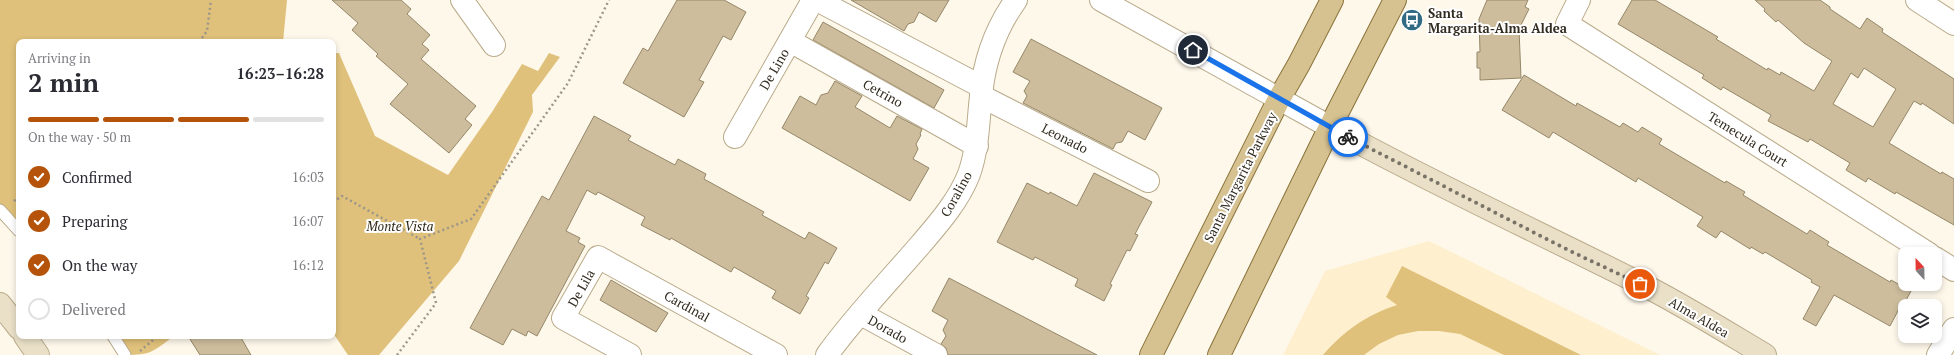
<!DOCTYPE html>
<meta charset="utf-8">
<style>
:root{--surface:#fff;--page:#f2f2f3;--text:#2b2b33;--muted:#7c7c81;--line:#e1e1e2;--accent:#b45309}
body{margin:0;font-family:"PT Serif",serif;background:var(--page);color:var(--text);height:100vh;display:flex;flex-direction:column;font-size:15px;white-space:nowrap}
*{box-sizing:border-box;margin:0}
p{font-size:13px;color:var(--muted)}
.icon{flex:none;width:22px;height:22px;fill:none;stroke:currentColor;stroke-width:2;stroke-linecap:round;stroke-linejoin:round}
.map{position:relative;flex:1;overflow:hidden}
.details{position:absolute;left:16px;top:39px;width:320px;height:300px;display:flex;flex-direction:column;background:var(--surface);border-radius:8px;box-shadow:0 2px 6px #0003}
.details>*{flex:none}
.needle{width:26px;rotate:338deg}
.controls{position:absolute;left:1898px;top:247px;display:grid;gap:8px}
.controls a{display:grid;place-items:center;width:44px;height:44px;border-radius:8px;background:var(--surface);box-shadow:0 2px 6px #0003;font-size:20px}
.pin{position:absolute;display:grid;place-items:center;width:34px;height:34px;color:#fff;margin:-17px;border:2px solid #fff;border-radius:50%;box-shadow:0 1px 4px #0007}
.courier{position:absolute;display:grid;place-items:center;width:40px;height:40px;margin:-20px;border:3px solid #1a73e8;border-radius:50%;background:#fff;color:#222;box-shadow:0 1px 5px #0007}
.overview em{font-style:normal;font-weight:700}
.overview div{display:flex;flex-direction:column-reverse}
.overview{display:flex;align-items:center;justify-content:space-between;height:68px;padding:0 12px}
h1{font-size:26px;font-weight:700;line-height:30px}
.bar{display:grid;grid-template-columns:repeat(4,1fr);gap:6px 4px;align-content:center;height:48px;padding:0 12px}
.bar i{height:5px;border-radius:3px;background:var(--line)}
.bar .on{background:var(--accent)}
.bar p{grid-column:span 4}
ol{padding:0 12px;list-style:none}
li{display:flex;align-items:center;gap:12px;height:44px}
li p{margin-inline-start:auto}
li .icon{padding:4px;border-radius:50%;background:var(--accent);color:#fff;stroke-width:4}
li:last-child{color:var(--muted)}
li i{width:22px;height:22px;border:2px solid var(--line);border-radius:50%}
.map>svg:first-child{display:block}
.built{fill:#feefce}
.green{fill:#e0c17b}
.building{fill:#cdbd9d;stroke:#958768;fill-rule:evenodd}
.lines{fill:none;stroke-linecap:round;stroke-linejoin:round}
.lane-casing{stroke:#b9aa8a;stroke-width:13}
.street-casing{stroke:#b9aa8a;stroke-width:24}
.secondary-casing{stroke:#b9aa8a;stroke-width:24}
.primary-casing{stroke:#8a7239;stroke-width:24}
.path{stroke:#9c9689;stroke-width:2.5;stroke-dasharray:2 3;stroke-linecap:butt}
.lane{stroke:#fff;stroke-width:11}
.street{stroke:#fff;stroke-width:22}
.secondary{stroke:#eae0c8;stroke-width:22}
.primary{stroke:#d6c191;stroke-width:22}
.done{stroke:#797367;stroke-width:4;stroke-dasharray:0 7.2}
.route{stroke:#1a73e8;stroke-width:5}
.labels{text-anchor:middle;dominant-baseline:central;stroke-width:4;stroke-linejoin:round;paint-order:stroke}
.poi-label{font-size:13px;font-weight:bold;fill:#322c20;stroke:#fff;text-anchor:start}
.street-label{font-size:13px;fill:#322c20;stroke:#fff}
.park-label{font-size:13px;font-style:italic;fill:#312817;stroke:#fff}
</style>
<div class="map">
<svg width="1954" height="355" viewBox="0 0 1954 355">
<rect width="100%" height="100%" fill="#fef8eb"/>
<polygon class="built" points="1429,241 1660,355 1283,355 1325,271"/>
<g class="green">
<polygon points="0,0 287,0 283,42 19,42 19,232 0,209"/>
<polygon points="333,53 339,53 375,136 448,175 492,112 522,64 538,71 549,53 560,57 532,95 533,112 459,261 379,355 348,355 333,333"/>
<path d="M1402,266L1581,355H1504L1460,334L1439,331H1418L1398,335L1379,344L1364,355H1323C1344,331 1366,315 1397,305L1386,297Z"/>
<path d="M108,336H174C152,352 152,355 124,355Z"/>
</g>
<g class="building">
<polygon points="332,0 401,0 411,9 407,14 430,35 422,44 429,50 421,59 476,106 465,119 472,125 449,153 390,104 408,84 376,56 378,54 352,30 358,23"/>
<polygon points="677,0 724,0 746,12 731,40 723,36 699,80 704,82 684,117 623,83 643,48 648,51"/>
<polygon points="851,0 949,0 936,22 919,12 914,22 908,24 904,31"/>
<polygon points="1487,0 1528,0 1525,7 1529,9 1519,29 1521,78 1480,80 1480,68 1477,68 1477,52 1480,52 1479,19"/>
<path d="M1632,0H1655L1718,37L1716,39L1767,70L1768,68L1780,75L1781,72L1814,91L1832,61L1804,43L1778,20L1776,22L1764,11L1765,9L1755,0H1820L1830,7V9L1860,29L1867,18L1883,29L1882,32L1954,79V124L1922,103L1921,105L1914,101L1889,143L1941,174L1942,172L1954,179V225L1896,192L1895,194L1868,178L1866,182L1846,170L1850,163L1810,139L1808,142L1768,121L1771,115L1723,87L1721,90L1702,78L1704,75L1618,24ZM1864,68L1896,89L1873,127L1833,104L1851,73L1858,78Z"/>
<polygon points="823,22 944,90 934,108 813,40"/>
<polygon points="1031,39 1162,108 1145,140 1128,131 1122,142 1116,143 1113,149 1023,103 1027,96 1024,91 1030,81 1013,72"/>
<polygon points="1524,75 1576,106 1577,103 1620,127 1623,123 1638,132 1642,127 1662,139 1659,144 1725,183 1726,181 1745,192 1743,195 1807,234 1810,230 1829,242 1827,245 1890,282 1891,280 1911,291 1902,308 1900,307 1890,326 1834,295 1816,326 1803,319 1820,287 1811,282 1812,280 1765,252 1763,254 1751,247 1750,249 1721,231 1716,238 1697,226 1703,217 1638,178 1636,182 1553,132 1549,138 1502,110"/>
<polygon points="835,81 862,96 855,107 890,128 897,116 922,129 920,134 921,135 916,144 918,149 913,159 929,168 910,201 782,128 800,96 816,105 821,95 828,93"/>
<polygon points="594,116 631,136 628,140 675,165 678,159 706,174 704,179 764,212 762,215 805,239 809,232 837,248 828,264 825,262 806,296 809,298 800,314 772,298 776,291 734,267 731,272 671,238 670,240 641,225 645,217 598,192 596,195 587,190 566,231 580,238 578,242 585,246 537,336 528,331 526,336 512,329 503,345 470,328 542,196 549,200"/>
<polygon points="1094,173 1152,202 1135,234 1138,235 1130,251 1127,250 1110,284 1112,285 1104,301 1075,286 1078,279 1035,257 1033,260 997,242 1027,183 1049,194 1050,192 1077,206"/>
<polygon points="949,278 1045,328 1097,355 948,355 946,348 941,344 946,336 943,330 948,320 932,311"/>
<polygon points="611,280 668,313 656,332 600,300"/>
<polygon points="188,336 240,336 251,355 200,355"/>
</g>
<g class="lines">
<g class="lane-casing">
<g id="lane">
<polyline points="0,210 19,231"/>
<polyline points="113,336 125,355"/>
</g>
</g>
<g class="street-casing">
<g id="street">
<polyline points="462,0 494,45"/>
<polyline points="817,0 982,87"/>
<polyline points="1101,0 1330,127"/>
<polyline points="1579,0 1567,24 1929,254"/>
<polyline points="1917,0 1954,24"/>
<polyline points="790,41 977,146"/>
<polyline points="981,96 1148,181"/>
<polyline points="735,137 813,0"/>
<polyline points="1935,258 1954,270"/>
<polyline points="861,314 936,355"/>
<polyline points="630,355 563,318 598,257 776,355"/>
<path d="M827,355C854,317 891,279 921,244C939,223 959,200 969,174C978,149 978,122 981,96C984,62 996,28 1016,0"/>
<polyline points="1938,355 1954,329"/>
</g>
</g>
<g class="secondary-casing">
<g id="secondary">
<path d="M1330,127C1435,185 1545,235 1653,290C1691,310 1728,333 1765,355"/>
<polyline points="0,304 19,328"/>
<polyline points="25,336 38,355"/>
</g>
</g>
<g class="primary-casing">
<g id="primary">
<polyline points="1151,355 1279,99 1299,64 1332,0"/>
<polyline points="1219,355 1330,127 1395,0"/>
</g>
</g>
<g class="path">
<polyline points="199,42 207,31 211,0"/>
<polyline points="14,201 19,197"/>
<polyline points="333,202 342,196 420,239"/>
<polyline points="140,351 158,336"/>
<polyline points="397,355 436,303 420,239 471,219 568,83 609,0"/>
</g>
<use href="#lane" class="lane"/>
<use href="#street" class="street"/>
<use href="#secondary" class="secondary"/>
<use href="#primary" class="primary"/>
</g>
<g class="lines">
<polyline class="done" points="1348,137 1568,250 1640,284"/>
<polyline class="route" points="1193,50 1348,137"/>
</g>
<defs>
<g id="bus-disc" transform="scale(1.15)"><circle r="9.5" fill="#306b83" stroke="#fff"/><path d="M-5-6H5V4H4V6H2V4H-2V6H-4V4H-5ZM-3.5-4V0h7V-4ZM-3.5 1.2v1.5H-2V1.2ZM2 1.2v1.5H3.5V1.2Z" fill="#fff"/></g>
</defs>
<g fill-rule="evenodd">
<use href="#bus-disc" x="1412" y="20"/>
</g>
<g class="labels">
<g class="poi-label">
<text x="1428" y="13">Santa<tspan x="1428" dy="15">Margarita-Alma Aldea</tspan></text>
</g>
<g class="street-label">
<text transform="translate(774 69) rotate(-60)">De Lino</text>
<text transform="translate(883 93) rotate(29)">Cetrino</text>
<text transform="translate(1065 138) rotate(27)">Leonado</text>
<text transform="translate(1748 139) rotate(32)">Temecula Court</text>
<text transform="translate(1240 177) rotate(-63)">Santa Margarita Parkway</text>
<text transform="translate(956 194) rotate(-61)">Coralino</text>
<text transform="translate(581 288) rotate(-61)">De Lila</text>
<text transform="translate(687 306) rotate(29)">Cardinal</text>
<text transform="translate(1699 317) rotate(30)">Alma Aldea</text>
<text transform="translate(888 329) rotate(29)">Dorado</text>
</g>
<g class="park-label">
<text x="400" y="226">Monte Vista</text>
</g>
</g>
</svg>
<div class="controls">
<a><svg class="needle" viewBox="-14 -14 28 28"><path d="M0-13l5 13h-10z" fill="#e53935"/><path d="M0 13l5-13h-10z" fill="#7c7c81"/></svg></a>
<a><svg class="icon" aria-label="layers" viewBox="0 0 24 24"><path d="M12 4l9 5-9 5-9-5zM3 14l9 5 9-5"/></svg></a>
</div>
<div class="pin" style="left:1640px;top:284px;background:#ea580c"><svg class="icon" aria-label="bag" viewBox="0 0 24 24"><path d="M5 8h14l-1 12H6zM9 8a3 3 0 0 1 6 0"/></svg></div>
<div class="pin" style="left:1193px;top:50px;background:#1f2937"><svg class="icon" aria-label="home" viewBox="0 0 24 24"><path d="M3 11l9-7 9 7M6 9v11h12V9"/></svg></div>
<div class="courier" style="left:1348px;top:137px"><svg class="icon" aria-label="bike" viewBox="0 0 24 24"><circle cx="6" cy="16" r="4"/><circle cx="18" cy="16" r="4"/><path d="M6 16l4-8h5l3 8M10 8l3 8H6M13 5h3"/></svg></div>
<section class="details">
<div class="overview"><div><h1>2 min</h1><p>Arriving in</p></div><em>16:23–16:28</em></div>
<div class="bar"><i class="on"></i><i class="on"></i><i class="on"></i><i></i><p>On the way · 50 m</p></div>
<ol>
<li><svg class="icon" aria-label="check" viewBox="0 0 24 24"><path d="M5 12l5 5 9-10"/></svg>Confirmed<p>16:03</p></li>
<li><svg class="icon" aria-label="check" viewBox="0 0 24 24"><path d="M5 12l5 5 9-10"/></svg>Preparing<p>16:07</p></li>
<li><svg class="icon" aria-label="check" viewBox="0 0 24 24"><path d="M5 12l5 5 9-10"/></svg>On the way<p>16:12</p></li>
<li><i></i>Delivered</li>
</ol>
</section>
</div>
